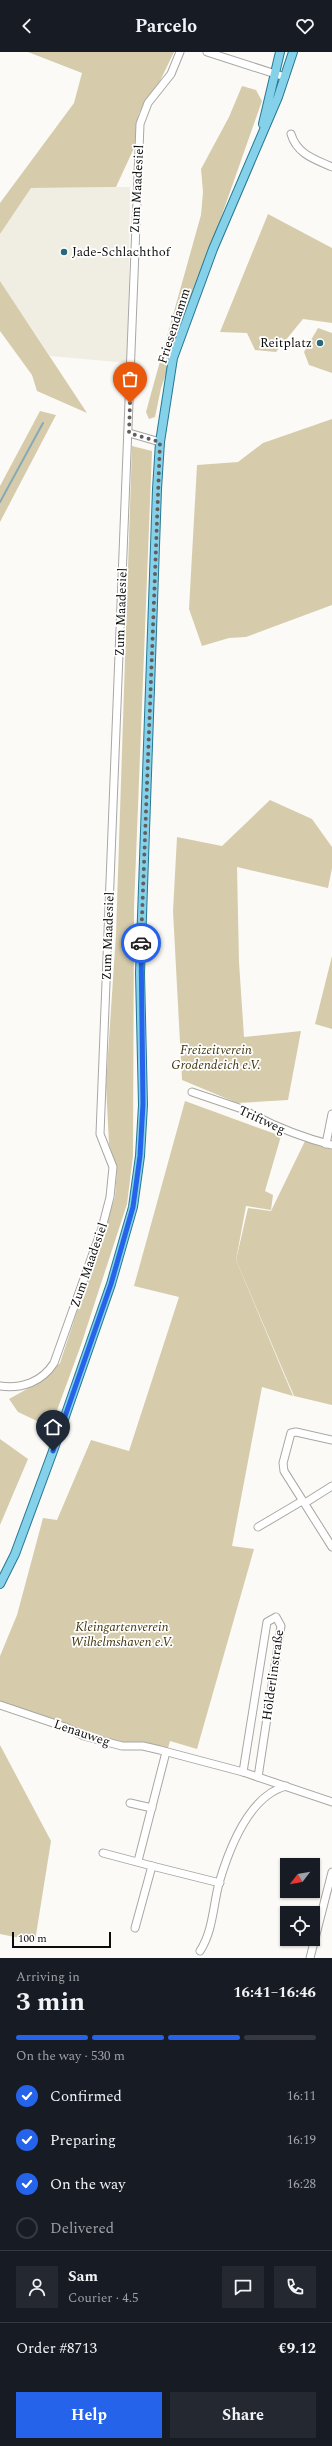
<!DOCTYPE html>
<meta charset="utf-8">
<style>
:root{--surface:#171b24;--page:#242831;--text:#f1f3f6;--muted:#9ea1a6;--line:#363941;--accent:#2563eb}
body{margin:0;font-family:Spectral,serif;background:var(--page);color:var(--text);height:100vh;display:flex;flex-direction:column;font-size:15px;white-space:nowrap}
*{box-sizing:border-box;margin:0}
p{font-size:13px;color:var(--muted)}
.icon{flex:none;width:22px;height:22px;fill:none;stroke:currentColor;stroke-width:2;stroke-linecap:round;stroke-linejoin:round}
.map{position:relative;height:1906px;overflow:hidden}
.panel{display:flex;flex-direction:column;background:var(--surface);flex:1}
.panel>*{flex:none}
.needle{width:26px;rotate:239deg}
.controls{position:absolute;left:280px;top:1806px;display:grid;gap:8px}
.controls a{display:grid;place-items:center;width:40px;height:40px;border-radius:0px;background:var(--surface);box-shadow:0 1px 3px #0004;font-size:20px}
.scale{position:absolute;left:12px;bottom:10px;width:99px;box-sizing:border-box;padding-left:4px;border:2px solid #0c0c0b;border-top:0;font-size:11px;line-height:14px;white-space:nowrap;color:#0c0c0b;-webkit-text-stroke:3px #fff;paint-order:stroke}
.pin{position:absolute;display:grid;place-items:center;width:34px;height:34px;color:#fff;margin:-41px -17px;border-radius:50% 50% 50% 0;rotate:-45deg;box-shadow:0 0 4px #0007}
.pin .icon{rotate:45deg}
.courier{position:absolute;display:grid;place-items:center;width:40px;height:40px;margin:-20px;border:3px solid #2563eb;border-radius:50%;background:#fff;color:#222;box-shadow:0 1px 5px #0007}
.headline em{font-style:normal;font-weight:700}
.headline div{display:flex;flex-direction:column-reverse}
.headline{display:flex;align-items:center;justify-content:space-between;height:68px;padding:0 16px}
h1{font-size:26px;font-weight:700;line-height:30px}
.bar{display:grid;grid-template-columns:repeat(4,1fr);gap:6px 4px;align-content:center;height:48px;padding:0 16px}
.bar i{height:5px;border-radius:3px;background:var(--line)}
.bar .selected{background:var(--accent)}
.bar p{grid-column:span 4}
.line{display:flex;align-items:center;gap:10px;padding:0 16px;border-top:1px solid var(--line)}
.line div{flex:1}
.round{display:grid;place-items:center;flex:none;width:42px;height:42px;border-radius:0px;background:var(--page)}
ol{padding:0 16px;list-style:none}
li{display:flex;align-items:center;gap:12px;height:44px}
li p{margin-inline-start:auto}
li .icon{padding:4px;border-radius:50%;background:var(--accent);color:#fff;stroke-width:4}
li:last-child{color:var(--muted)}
li i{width:22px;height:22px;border:2px solid var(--line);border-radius:50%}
.action{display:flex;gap:8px;margin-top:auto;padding:8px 16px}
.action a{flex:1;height:46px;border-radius:0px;background:var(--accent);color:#fff;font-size:16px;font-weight:700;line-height:46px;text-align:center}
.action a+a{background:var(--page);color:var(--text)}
header{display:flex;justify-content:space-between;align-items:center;height:52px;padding:0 16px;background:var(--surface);font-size:18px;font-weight:700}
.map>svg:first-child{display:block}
.built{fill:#f0ede2}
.green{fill:#d6ccac}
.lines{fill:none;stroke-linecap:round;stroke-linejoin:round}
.stream{stroke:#85a9b7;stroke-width:2}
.minor-casing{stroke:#a8a7a4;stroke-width:9}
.major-casing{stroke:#257993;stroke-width:10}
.minor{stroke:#fff;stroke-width:7}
.major{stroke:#85d1ea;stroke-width:8}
.done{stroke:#605f5d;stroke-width:4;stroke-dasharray:0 7.2}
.route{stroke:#2563eb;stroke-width:5}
.poi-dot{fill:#28677c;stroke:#fff;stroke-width:1.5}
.labels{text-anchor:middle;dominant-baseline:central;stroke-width:3.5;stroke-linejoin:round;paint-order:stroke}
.street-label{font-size:13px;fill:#0c0c0b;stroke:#fff}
.poi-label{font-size:13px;fill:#0c0c0b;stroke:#fff;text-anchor:start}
.park-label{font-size:13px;font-style:italic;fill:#41350b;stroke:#fff}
</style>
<header><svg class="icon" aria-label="back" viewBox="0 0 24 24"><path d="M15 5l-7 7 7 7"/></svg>Parcelo<svg class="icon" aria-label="heart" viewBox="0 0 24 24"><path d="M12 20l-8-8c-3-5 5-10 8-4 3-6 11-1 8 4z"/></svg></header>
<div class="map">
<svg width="332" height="1906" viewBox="0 0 332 1906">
<rect width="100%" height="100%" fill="#fbfaf6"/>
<polygon class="built" points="130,135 128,311 50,304 0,229 0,182 31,136"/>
<g class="green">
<polygon points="28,0 174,0 160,29 139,61 134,96 116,135 31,136 0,182 0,151 74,51 82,21"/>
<polygon points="242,34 256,38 262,49 161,336 155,365 149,367 146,360 152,338 201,163 203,140 201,117 229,65"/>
<polygon points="268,162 332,196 332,271 303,267 276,300 255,298 247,281 220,280"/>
<polygon points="0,229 87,361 37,339 32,323 0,279"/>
<polygon points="318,276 332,281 332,321 309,313 304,300"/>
<polygon points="40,359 56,363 0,470 0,434"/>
<polygon points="332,367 332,553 246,585 229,586 202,594 189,557 197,413 238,410 263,391"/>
<polygon points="132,394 152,399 134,856 133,1104 127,1152 81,1293 56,1361 37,1369 18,1360 9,1347 43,1328 60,1311 115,1145 117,1116 109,1092 106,1033 116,882"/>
<polygon points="270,748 312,767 332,795 332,816 328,836 237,815 239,910 244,985 301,979 288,1048 237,1051 182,1028 173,859 177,785 222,794"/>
<polygon points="332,904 332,977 315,972"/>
<polygon points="185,1049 281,1084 265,1139 273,1143 271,1158 246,1154 236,1208 293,1344 262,1335 232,1494 254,1497 197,1697 170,1689 168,1696 116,1690 0,1650 0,1604 17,1563 43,1466 57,1468 91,1388 129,1399 179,1245 134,1234"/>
<polygon points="305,1089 332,1096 332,1353 294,1344 236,1208 248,1156 271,1159"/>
<polygon points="0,1387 28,1407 0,1473"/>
<polygon points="0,1693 51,1789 35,1889 0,1882"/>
</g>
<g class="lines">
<polyline class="stream" points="0,450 43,371"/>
<g class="minor-casing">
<g id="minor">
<polyline points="207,0 285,25"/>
<path d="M291,82C297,102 314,107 332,115"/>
<polyline points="129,381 160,390"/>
<path d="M192,1040L242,1057C271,1073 300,1085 332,1093"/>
<polyline points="326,1092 332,1062"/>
<path d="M0,1334C22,1337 42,1330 54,1311L102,1176L110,1145L113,1115L100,1082L140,72L148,51L171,22L180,0"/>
<polyline points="332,1388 296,1380 291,1381 283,1411 284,1419 332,1495"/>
<polyline points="305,1451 332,1434"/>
<polyline points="258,1475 302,1449"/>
<polyline points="0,1653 65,1675 84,1684 122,1694 143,1694 160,1698 243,1720 332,1750"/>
<polyline points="243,1720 267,1570 276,1565 281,1574 258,1725"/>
<polyline points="130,1751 152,1756"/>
<polyline points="103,1801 152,1814"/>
<polyline points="138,1809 166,1700"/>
<polyline points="135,1876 152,1814 220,1831"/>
<path d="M200,1899C213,1879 213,1854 219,1831C229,1797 249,1744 286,1734"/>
<polyline points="310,1906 332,1820"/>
</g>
</g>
<g class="major-casing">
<g id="major">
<polyline points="263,72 280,0"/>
<polyline points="0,1532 15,1502 53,1399 111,1232 133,1155 140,1104 143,1053 140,921 157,437 160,390 173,306 213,197 278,45 293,0"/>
</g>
</g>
<use href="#minor" class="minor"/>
<use href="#major" class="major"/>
</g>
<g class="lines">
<polyline class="done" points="130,351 129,381 160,390 141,891"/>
<polyline class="route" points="53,1399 111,1232 133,1155 140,1104 143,1052 141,891"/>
</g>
<g class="poi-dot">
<circle cx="64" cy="200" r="4"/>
<circle cx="320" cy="291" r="4"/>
</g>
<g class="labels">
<g class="street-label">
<text transform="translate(137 137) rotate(-87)">Zum Maadesiel</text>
<text transform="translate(174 274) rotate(-72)">Friesendamm</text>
<text transform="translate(121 560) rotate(-88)">Zum Maadesiel</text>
<text transform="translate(108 884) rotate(-88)">Zum Maadesiel</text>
<text transform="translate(262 1068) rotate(25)">Triftweg</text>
<text transform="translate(89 1213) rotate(-71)">Zum Maadesiel</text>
<text transform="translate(273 1623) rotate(-82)">Hölderlinstraße</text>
<text transform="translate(82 1681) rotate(19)">Lenauweg</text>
</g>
<g class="poi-label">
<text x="72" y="200">Jade-Schlachthof</text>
<text x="312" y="291" text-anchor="end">Reitplatz</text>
</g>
<g class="park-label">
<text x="216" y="998">Freizeitverein<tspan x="216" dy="15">Grodendeich e.V.</tspan></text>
<text x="122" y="1575">Kleingartenverein<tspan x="122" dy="15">Wilhelmshaven e.V.</tspan></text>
</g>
</g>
</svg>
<div class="controls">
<a><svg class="needle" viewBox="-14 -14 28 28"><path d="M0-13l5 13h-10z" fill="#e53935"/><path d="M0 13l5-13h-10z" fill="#9ea1a6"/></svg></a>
<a><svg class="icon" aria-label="locate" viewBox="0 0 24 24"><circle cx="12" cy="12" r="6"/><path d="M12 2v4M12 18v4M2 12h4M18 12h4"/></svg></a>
</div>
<div class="scale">100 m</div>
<div class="pin" style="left:130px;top:351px;background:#ea580c"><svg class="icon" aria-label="bag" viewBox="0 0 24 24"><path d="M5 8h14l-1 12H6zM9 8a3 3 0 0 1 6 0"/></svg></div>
<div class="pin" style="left:53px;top:1399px;background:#1f2937"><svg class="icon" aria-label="home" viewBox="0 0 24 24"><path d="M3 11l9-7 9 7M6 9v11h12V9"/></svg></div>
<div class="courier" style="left:141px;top:891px"><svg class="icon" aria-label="car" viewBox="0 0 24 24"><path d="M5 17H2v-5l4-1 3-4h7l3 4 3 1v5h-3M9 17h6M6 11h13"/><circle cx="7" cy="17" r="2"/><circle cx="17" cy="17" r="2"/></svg></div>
</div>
<section class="panel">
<div class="headline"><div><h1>3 min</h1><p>Arriving in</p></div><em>16:41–16:46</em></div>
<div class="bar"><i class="selected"></i><i class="selected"></i><i class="selected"></i><i></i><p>On the way · 530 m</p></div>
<ol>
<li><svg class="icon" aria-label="check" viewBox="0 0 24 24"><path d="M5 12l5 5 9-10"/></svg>Confirmed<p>16:11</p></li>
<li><svg class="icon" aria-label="check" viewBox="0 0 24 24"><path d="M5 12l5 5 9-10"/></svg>Preparing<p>16:19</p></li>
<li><svg class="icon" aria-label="check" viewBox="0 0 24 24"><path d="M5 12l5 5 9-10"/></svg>On the way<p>16:28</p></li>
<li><i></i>Delivered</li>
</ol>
<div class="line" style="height:72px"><a class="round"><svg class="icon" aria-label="person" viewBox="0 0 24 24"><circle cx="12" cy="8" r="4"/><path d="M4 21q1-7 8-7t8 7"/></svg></a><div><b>Sam</b><p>Courier · 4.5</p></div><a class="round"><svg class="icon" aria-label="chat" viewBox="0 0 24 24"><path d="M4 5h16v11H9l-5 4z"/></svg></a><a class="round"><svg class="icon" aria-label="phone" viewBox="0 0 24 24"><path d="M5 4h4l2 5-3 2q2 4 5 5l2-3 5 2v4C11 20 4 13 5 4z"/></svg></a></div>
<div class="line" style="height:52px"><div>Order #8713</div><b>€9.12</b></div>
<div class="action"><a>Help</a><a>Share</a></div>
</section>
